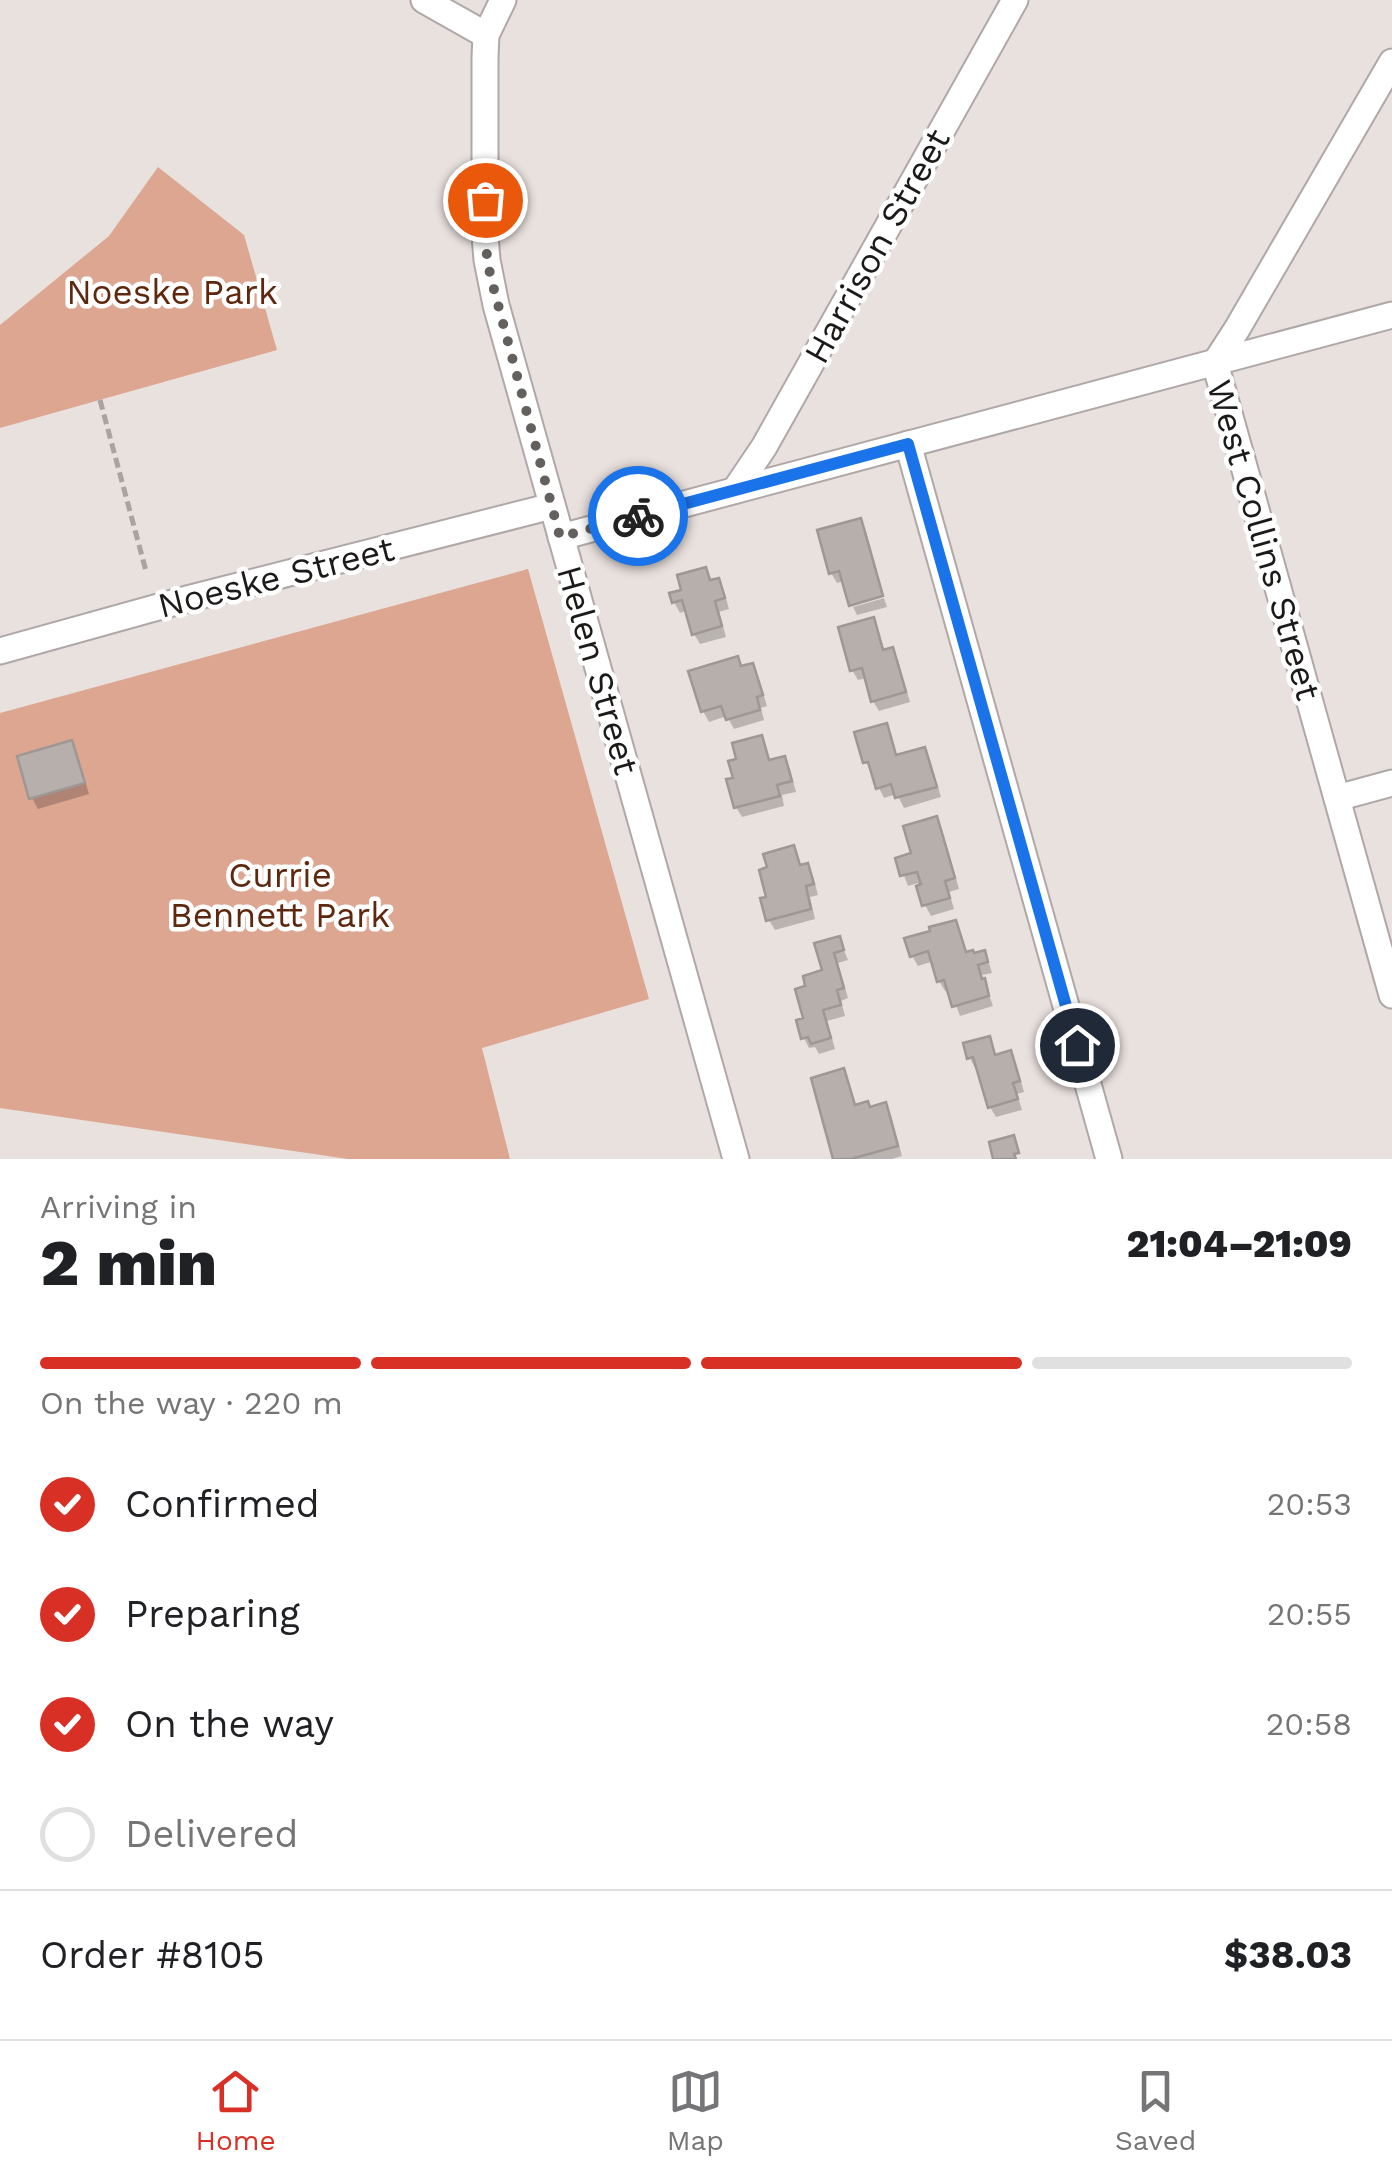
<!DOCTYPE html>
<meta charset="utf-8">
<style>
:root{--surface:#fff;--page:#f6f6f6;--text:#202124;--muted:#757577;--line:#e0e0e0;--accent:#d93025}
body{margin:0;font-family:"Work Sans",sans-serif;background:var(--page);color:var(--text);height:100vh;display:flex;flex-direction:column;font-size:38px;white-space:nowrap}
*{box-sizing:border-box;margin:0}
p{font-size:32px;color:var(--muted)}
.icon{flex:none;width:55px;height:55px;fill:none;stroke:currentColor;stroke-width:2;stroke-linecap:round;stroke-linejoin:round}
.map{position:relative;height:1159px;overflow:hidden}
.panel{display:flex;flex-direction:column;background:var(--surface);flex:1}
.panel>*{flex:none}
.pin{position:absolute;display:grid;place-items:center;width:85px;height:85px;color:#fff;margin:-42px;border:5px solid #fff;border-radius:50%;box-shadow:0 2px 10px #0007}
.courier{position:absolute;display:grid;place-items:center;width:100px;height:100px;margin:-50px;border:8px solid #1a73e8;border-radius:50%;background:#fff;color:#222;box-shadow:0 2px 12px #0007}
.summary em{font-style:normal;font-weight:800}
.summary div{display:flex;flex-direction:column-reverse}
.summary{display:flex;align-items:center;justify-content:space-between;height:170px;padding:0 40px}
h1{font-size:65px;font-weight:800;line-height:75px}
.bar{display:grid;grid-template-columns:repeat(4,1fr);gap:15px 10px;align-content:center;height:120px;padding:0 40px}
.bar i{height:12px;border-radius:8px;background:var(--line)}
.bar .on{background:var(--accent)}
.bar p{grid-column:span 4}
.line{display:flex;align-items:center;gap:25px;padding:0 40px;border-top:2px solid var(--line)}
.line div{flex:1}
ol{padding:0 40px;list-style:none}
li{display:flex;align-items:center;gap:30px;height:110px}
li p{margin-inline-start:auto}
li .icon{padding:10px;border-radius:50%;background:var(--accent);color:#fff;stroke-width:4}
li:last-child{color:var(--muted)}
li i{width:55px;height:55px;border:5px solid var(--line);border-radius:50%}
.dock{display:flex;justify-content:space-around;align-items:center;height:140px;border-top:2px solid var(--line);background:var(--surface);font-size:28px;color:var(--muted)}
.dock a{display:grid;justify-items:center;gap:5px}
.dock .on{color:var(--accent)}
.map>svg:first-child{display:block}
.green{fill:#dca691}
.shadow{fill:#0003}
.building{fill:#b6afac;stroke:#9e9794;stroke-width:2.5}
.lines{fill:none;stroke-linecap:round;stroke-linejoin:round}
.minor-casing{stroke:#b0a8a6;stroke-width:29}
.path{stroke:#a9a3a1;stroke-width:5;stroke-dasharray:10 5;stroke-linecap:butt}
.minor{stroke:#fff;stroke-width:25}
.done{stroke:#64605e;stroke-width:10;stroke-dasharray:0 18}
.route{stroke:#1a73e8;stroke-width:12}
.labels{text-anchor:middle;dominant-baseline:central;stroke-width:9;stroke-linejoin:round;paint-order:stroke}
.street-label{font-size:35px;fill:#1c1a19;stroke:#fff}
.park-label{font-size:35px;fill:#5e280f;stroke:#fff}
</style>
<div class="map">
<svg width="1392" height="1159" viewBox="0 0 1392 1159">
<rect width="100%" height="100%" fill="#e9e1de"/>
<g class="green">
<polygon points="158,167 244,235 277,350 0,428 0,325 109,236"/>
<polygon points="528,569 649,999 482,1048 510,1159 348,1159 0,1108 0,713"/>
</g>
<g class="shadow">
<polygon points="860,521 866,531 883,593 851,603 845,581 837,583 831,573"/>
<polygon points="705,570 712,582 718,581 724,591 729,609 719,612 726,637 700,644 694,634 688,610 680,613 674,602"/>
<polygon points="884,598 887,607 857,615 853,607"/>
<polygon points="872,620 878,631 885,652 892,650 898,660 910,702 879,711 873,701 867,678 858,680 852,670"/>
<polygon points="752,666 758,676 767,706 761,708 764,720 734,729 727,716 709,722 703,711 692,673"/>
<polygon points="886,726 892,736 897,757 924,750 930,760 941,797 904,808 897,794 884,798 866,762"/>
<polygon points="761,738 771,762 784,759 790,769 796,792 782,795 784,806 742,817 736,807 736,780"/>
<polygon points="71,742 77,753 89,794 38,809 32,798 20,758"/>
<polygon points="936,819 942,829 959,889 949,892 954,909 931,916 925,905 918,883 908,886 898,860 914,855"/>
<polygon points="793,848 801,868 807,866 813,876 818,895 810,897 815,919 775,930 769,920 769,899"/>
<polygon points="955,922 961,933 967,954 973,956 983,953 989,963 992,973 982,975 993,1006 960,1016 950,990 945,991 939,981 934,961 918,966 912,956"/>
<polygon points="839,939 848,960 838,963 848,998 841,1001 845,1016 827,1021 835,1049 819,1054 815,1047 809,1048 804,1038 809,988 825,972"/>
<polygon points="988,1039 997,1057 1010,1053 1016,1063 1024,1092 1017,1094 1022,1110 996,1117 990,1107 978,1067 975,1068 970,1058"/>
<polygon points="843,1071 849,1082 856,1107 870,1110 885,1105 891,1115 902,1156 892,1159 836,1159"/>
</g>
<g class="building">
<polygon points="861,518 883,596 849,606 839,571 829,574 817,530"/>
<polygon points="706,567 710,580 719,578 725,598 715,601 722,626 692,635 682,600 672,603 669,593 681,590 677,575"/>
<polygon points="874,617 883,650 893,647 906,692 871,702 862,668 850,671 838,627"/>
<polygon points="738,656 741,666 753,663 763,695 757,697 760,710 726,720 721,706 701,712 688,671"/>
<polygon points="887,723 896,755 925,747 937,787 895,798 891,784 876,789 868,762 863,763 854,732"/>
<polygon points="762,735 769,760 785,756 792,781 777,785 780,796 734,808 726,779 733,778 728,761 736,759 732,743"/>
<polygon points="72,740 85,783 29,799 17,756"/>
<polygon points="937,816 955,878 945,881 950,898 922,906 916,886 921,884 917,872 900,876 895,858 911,853 903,826"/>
<polygon points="794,845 800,865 808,863 814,884 806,886 811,909 766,921 760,898 766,897 759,870 767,867 763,854"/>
<polygon points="956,920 966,952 973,950 974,953 985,950 988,962 978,965 982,979 985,978 989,996 952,1007 944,980 937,982 928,951 910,957 904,938 930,931 929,927"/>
<polygon points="840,936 844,950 834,953 844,988 837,990 841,1005 823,1010 831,1038 811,1044 808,1037 801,1039 796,1020 803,1018 795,989 805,986 803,976 822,970 814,943"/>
<polygon points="990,1036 995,1055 1011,1050 1020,1081 1013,1083 1018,1099 988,1108 973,1057 967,1059 963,1043"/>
<polygon points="844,1068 855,1105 868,1101 870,1107 886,1102 898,1146 851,1159 833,1159 811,1078"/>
<polygon points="1014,1135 1019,1153 1014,1154 1016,1159 993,1159 989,1142"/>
</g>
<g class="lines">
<g class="minor-casing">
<g id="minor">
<polyline points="424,0 486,35"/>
<polyline points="503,0 486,35 485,57 485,236 487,260 496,305 736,1159"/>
<polyline points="1392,62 1237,329 1215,363 1392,995"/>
<polyline points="908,444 1109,1159"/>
<polyline points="735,490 764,447 1015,0"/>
<polyline points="561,537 1392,315"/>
<polyline points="0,651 187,599 552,506"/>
<polyline points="1337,798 1392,783"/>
</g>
</g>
<polyline class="path" points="100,400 146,571"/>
<use href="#minor" class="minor"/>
</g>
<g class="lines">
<polyline class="done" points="485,200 487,260 492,282 560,537 638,516"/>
<polyline class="route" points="638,516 908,444 1077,1045"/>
</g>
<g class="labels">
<g class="street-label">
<text transform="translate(877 246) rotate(-61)">Harrison Street</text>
<text transform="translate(1264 540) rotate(74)">West Collins Street</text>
<text transform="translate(276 577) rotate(-14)">Noeske Street</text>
<text transform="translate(598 670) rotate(74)">Helen Street</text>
</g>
<g class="park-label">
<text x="172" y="292">Noeske Park</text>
<text x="280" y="875">Currie<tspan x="280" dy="40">Bennett Park</tspan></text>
</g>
</g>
</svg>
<div class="pin" style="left:485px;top:200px;background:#ea580c"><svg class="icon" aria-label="bag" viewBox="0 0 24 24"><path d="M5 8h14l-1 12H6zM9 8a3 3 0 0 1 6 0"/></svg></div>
<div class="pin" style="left:1077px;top:1045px;background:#1f2937"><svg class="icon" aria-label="home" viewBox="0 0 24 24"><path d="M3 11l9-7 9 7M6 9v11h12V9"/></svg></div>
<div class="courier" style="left:638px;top:516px"><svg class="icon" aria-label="bike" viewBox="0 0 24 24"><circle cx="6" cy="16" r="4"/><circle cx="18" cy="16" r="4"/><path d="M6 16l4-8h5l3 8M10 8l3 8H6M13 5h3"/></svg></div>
</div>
<section class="panel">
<div class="summary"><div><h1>2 min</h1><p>Arriving in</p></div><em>21:04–21:09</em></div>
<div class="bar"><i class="on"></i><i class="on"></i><i class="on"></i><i></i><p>On the way · 220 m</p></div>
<ol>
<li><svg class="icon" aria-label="check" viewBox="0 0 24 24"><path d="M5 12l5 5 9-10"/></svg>Confirmed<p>20:53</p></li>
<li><svg class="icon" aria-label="check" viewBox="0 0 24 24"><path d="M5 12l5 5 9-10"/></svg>Preparing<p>20:55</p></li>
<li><svg class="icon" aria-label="check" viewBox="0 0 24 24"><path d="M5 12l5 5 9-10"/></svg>On the way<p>20:58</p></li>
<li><i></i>Delivered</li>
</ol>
<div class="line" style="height:130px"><div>Order #8105</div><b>$38.03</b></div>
</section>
<nav class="dock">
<a class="on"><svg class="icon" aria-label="home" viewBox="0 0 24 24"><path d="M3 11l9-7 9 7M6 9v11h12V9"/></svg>Home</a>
<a><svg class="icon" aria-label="map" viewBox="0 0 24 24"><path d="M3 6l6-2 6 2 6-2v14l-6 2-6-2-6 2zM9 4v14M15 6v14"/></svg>Map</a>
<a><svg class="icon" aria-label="saved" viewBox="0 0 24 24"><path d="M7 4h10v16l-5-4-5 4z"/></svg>Saved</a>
</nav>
